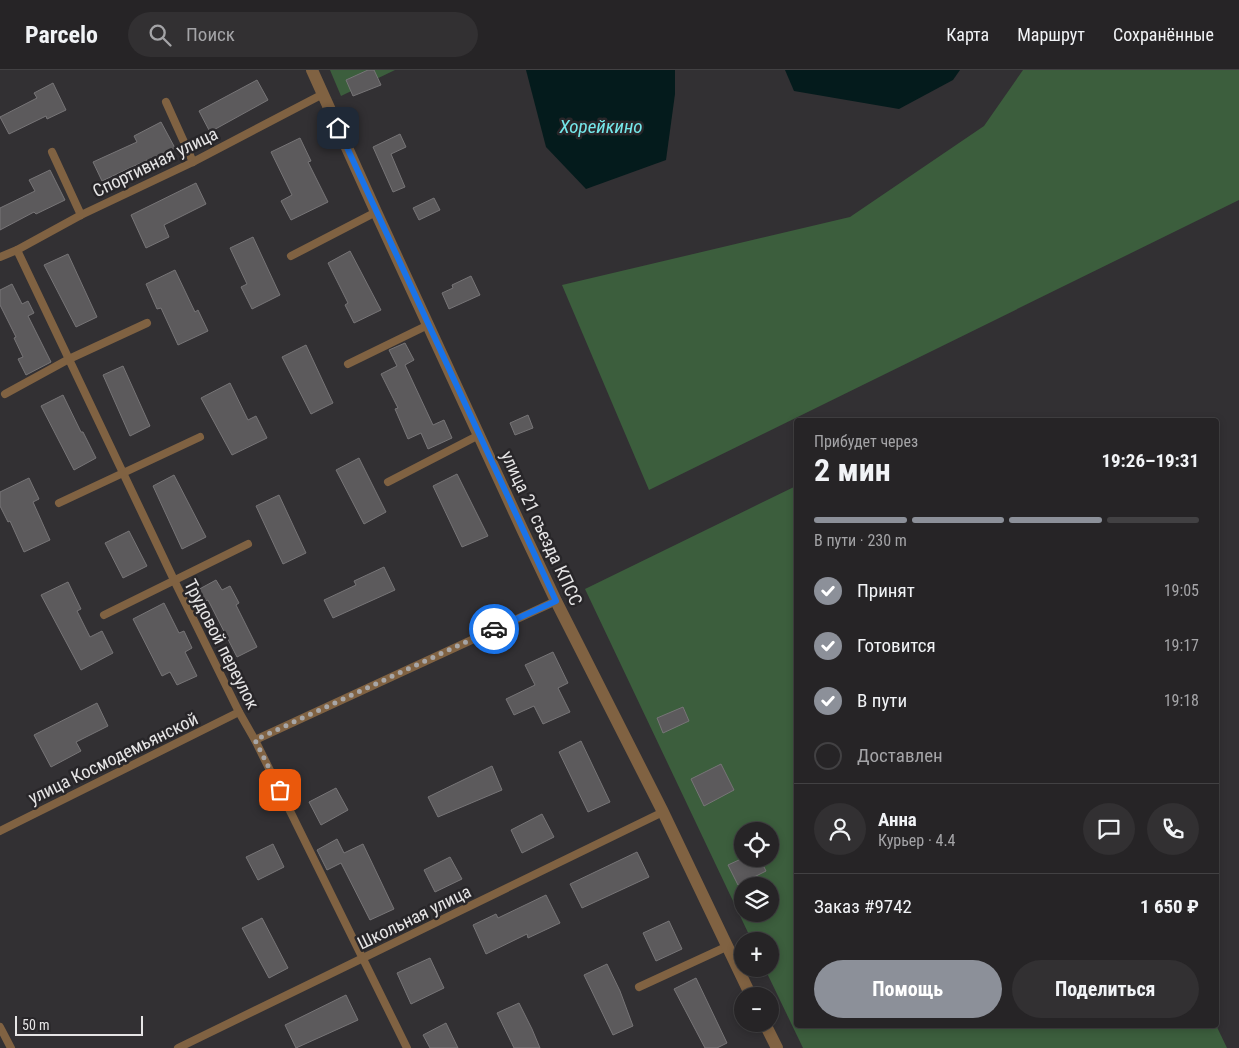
<!DOCTYPE html>
<html lang="ru">
<meta charset="utf-8">
<style>
:root{--surface:#262426;--page:#323032;--text:#f1f3f6;--muted:#a4a4a7;--line:#424143;--accent:#8c9099}
body{margin:0;font-family:"Roboto Condensed",sans-serif;background:var(--page);color:var(--text);height:100vh;display:flex;flex-direction:column;font-size:19px;white-space:nowrap}
*{box-sizing:border-box;margin:0}
p{font-size:16px;color:var(--muted)}
.icon{flex:none;width:28px;height:28px;fill:none;stroke:currentColor;stroke-width:2;stroke-linecap:round;stroke-linejoin:round}
.map{position:relative;flex:1;overflow:hidden}
.side{position:absolute;left:794px;top:348px;width:425px;height:610px;display:flex;flex-direction:column;background:var(--surface);border-radius:5px;box-shadow:0 2px 8px #0003,0 0 0 1px var(--line)}
.side>*{flex:none}
.tools{position:absolute;left:734px;top:752px;display:grid;gap:10px}
.tools a{display:grid;place-items:center;width:45px;height:45px;border-radius:50%;background:var(--surface);box-shadow:0 2px 8px #0003,0 0 0 1px var(--line);font-size:25px}
.scale{position:absolute;left:15px;bottom:12px;width:128px;box-sizing:border-box;padding-left:5px;border:2px solid #e6e5e6;border-top:0;font-size:14px;line-height:18px;white-space:nowrap;color:#e6e5e6;-webkit-text-stroke:4px #282629;paint-order:stroke}
.pin{position:absolute;display:grid;place-items:center;width:42px;height:42px;color:#fff;margin:-21px;border-radius:10px;box-shadow:0 2px 8px #0006}
.courier{position:absolute;display:grid;place-items:center;width:50px;height:50px;margin:-25px;border:4px solid #1a73e8;border-radius:50%;background:#fff;color:#222;box-shadow:0 1px 6px #0007}
.summary em{font-style:normal;font-weight:700}
.summary div{display:flex;flex-direction:column-reverse}
.summary{display:flex;align-items:center;justify-content:space-between;height:85px;padding:0 20px}
h1{font-size:32px;font-weight:700;line-height:38px}
.bar{display:grid;grid-template-columns:repeat(4,1fr);gap:8px 5px;align-content:center;height:60px;padding:0 20px}
.bar i{height:6px;border-radius:4px;background:var(--line)}
.bar .active{background:var(--accent)}
.bar p{grid-column:span 4}
.line{display:flex;align-items:center;gap:12px;padding:0 20px;border-top:1px solid var(--line)}
.line div{flex:1}
.round{display:grid;place-items:center;flex:none;width:52px;height:52px;border-radius:26px;background:var(--page)}
ol{padding:0 20px;list-style:none}
li{display:flex;align-items:center;gap:15px;height:55px}
li p{margin-inline-start:auto}
li .icon{padding:5px;border-radius:50%;background:var(--accent);color:#fff;stroke-width:4}
li:last-child{color:var(--muted)}
li i{width:28px;height:28px;border:2px solid var(--line);border-radius:50%}
.button{display:flex;gap:10px;margin-top:auto;padding:10px 20px}
.button a{flex:1;height:58px;border-radius:30px;background:var(--accent);color:#fff;font-size:20px;font-weight:700;line-height:58px;text-align:center}
.button a+a{background:var(--page);color:var(--text)}
header{display:flex;align-items:center;gap:30px;box-sizing:border-box;height:70px;padding:0 25px;background:var(--surface);border-bottom:1px solid var(--line)}
header strong{font-size:24px}
nav{display:flex;gap:28px;margin-inline-start:auto;font-size:18px}
.search{width:350px;height:45px;background:var(--page);display:flex;align-items:center;gap:12px;box-sizing:border-box;padding:0 18px;border-radius:28px;color:var(--muted);font-size:19px}
.map>svg:first-child{display:block}
.green{fill:#3c5e3d;fill-rule:evenodd}
.water{fill:#041b1c}
.building{fill:#5c5a5c;stroke:#777577}
.lines{fill:none;stroke-linecap:round;stroke-linejoin:round}
.lane{stroke:#806242;stroke-width:8}
.street{stroke:#806242;stroke-width:12}
.done{stroke:#a7a6a7;stroke-width:5;stroke-dasharray:0 9}
.route{stroke:#1a73e8;stroke-width:6}
.labels{text-anchor:middle;dominant-baseline:central;stroke-width:5;stroke-linejoin:round;paint-order:stroke}
.street-label{font-size:18px;fill:#e6e5e6;stroke:#282629}
.water-label{font-size:19px;font-style:italic;fill:#75e8eb;stroke:#282629}
</style>
<header>
<strong>Parcelo</strong>
<div class="search"><svg class="icon" aria-label="search" viewBox="0 0 24 24"><circle cx="10" cy="10" r="6"/><path d="M15 15l6 6"/></svg>Поиск</div>
<nav><a>Карта</a><a>Маршрут</a><a>Сохранённые</a></nav>
</header>
<div class="map">
<svg width="1239" height="978" viewBox="0 0 1239 978">
<rect width="100%" height="100%" fill="#323033"/>
<g class="green">
<polygon points="330,0 395,0 341,26"/>
<polygon points="1023,0 1239,0 1239,130 649,420 562,215 850,147 984,56"/>
<path d="M796,416V955H1216L1227,978H803L765,899H770V871H752L585,519ZM742,761H770V789H742ZM742,816H770V844H742Z"/>
</g>
<g class="water">
<polygon points="526,0 675,0 675,24 666,90 586,119 546,77"/>
<polygon points="785,0 960,0 953,10 899,39 794,21"/>
</g>
<g class="building">
<polygon points="368,0 374,0 381,15 353,26 346,10"/>
<polygon points="257,10 268,30 210,62 199,41"/>
<polygon points="53,13 66,40 47,49 46,46 9,64 0,47 37,28 34,23"/>
<polygon points="161,52 175,78 148,92 147,90 102,111 93,92 137,72 134,66"/>
<polygon points="400,64 406,77 391,84 405,117 393,122 373,77"/>
<polygon points="300,68 311,91 308,92 328,132 291,150 281,131 292,125 271,82"/>
<polygon points="50,100 65,130 36,144 34,142 0,160 0,138 35,121 29,110"/>
<polygon points="196,113 206,134 164,155 169,167 146,178 131,145"/>
<polygon points="434,128 440,140 419,150 413,138"/>
<polygon points="253,167 280,225 252,239 241,217 247,214 230,178"/>
<polygon points="350,181 381,240 354,253 345,235 348,233 328,193"/>
<polygon points="68,184 97,247 76,257 44,195"/>
<polygon points="175,200 195,242 198,240 208,261 178,275 161,238 157,239 146,214"/>
<polygon points="471,206 480,225 449,239 442,223 453,218 452,215"/>
<polygon points="12,214 22,234 28,231 34,243 28,246 51,292 26,305 18,289 23,287 14,268 16,267 0,235 0,220"/>
<polygon points="405,273 414,290 405,295 433,355 444,350 452,368 428,379 421,363 408,369 395,339 398,338 381,304 397,296 389,280"/>
<polygon points="306,275 333,333 311,344 282,287"/>
<polygon points="123,296 150,356 130,366 103,305"/>
<polygon points="230,313 248,350 256,346 267,368 232,385 201,328"/>
<polygon points="63,325 81,362 83,362 96,388 74,400 41,336"/>
<polygon points="528,345 533,358 515,365 510,353"/>
<polygon points="359,388 386,442 364,454 336,400"/>
<polygon points="457,404 488,466 462,477 433,416"/>
<polygon points="174,405 206,467 182,479 153,416"/>
<polygon points="29,408 39,429 33,432 50,470 24,482 10,451 8,452 0,436 0,422"/>
<polygon points="279,425 306,483 283,494 256,436"/>
<polygon points="129,461 147,496 123,508 105,473"/>
<polygon points="384,497 395,520 333,548 324,530 356,515 354,511"/>
<polygon points="216,510 222,520 230,516 239,533 236,535 257,577 237,587 208,530 201,533 194,522"/>
<polygon points="68,512 81,539 77,541 90,567 102,561 113,583 81,600 41,525"/>
<polygon points="164,533 179,563 184,561 192,578 185,582 197,606 177,615 170,602 162,606 133,549"/>
<polygon points="553,582 568,613 558,618 570,642 543,654 534,636 514,645 506,629 535,615 525,595"/>
<polygon points="97,633 108,656 76,672 81,681 51,697 34,665"/>
<polygon points="683,637 689,651 663,663 657,648"/>
<polygon points="581,671 610,732 588,742 559,682"/>
<polygon points="721,694 734,720 704,736 691,709"/>
<polygon points="492,696 502,720 438,747 428,727"/>
<polygon points="336,718 348,740 321,755 309,732"/>
<polygon points="542,744 554,767 522,783 511,760"/>
<polygon points="337,769 344,783 363,774 394,839 370,850 341,793 327,800 317,780"/>
<polygon points="273,774 284,797 258,810 246,787"/>
<polygon points="637,782 649,807 582,838 570,814"/>
<polygon points="450,787 462,809 435,822 424,800"/>
<polygon points="741,789 760,789 766,801 738,815 728,795"/>
<polygon points="546,825 560,853 528,868 527,864 486,884 473,855 496,844 498,848"/>
<polygon points="262,848 288,898 269,908 242,858"/>
<polygon points="669,851 682,879 656,891 643,863"/>
<polygon points="430,888 444,918 411,934 397,903"/>
<polygon points="607,894 620,921 633,956 613,965 584,905"/>
<polygon points="696,908 727,973 717,978 705,978 674,919"/>
<polygon points="346,925 358,950 296,978 285,955"/>
<polygon points="519,933 532,959 540,978 514,978 497,943"/>
<polygon points="446,953 458,978 430,978 423,965"/>
</g>
<g class="lines">
<g class="lane">
<polyline points="166,32 193,92"/>
<polyline points="52,82 81,145"/>
<polyline points="17,180 174,510 239,642 255,670 407,978"/>
<polyline points="291,186 376,142"/>
<polyline points="0,187 17,180 81,145 193,92 323,24"/>
<polyline points="348,294 428,255"/>
<polyline points="5,324 69,289 147,253"/>
<polyline points="388,412 479,365"/>
<polyline points="59,433 200,367"/>
<polyline points="104,545 248,474"/>
<polyline points="255,670 556,531"/>
<polyline points="0,761 239,642"/>
<polyline points="639,917 726,877"/>
<polyline points="0,957 11,978"/>
<polyline points="178,978 663,742"/>
</g>
<g class="street">
<polyline points="312,0 376,142 523,461 556,531 663,742 751,926"/>
<polyline points="765,954 777,978"/>
</g>
</g>
<g class="lines">
<polyline class="done" points="280,720 255,670 494,559"/>
<polyline class="route" points="338,58 556,531 494,559"/>
</g>
<g class="labels">
<g class="street-label">
<text transform="translate(155 92) rotate(-26)">Спортивная улица</text>
<text transform="translate(542 458) rotate(65)">улица 21 съезда КПСС</text>
<text transform="translate(222 574) rotate(63)">Трудовой переулок</text>
<text transform="translate(113 688) rotate(-26)">улица Космодемьянской</text>
<text transform="translate(414 847) rotate(-26)">Школьная улица</text>
</g>
<g class="water-label">
<text x="601" y="56">Хорейкино</text>
</g>
</g>
</svg>
<div class="tools">
<a><svg class="icon" aria-label="locate" viewBox="0 0 24 24"><circle cx="12" cy="12" r="6"/><path d="M12 2v4M12 18v4M2 12h4M18 12h4"/></svg></a>
<a><svg class="icon" aria-label="layers" viewBox="0 0 24 24"><path d="M12 4l9 5-9 5-9-5zM3 14l9 5 9-5"/></svg></a>
<a>+</a>
<a>−</a>
</div>
<div class="scale">50 m</div>
<div class="pin" style="left:280px;top:720px;background:#ea580c"><svg class="icon" aria-label="bag" viewBox="0 0 24 24"><path d="M5 8h14l-1 12H6zM9 8a3 3 0 0 1 6 0"/></svg></div>
<div class="pin" style="left:338px;top:58px;background:#1f2937"><svg class="icon" aria-label="home" viewBox="0 0 24 24"><path d="M3 11l9-7 9 7M6 9v11h12V9"/></svg></div>
<div class="courier" style="left:494px;top:559px"><svg class="icon" aria-label="car" viewBox="0 0 24 24"><path d="M5 17H2v-5l4-1 3-4h7l3 4 3 1v5h-3M9 17h6M6 11h13"/><circle cx="7" cy="17" r="2"/><circle cx="17" cy="17" r="2"/></svg></div>
<section class="side">
<div class="summary"><div><h1>2 мин</h1><p>Прибудет через</p></div><em>19:26–19:31</em></div>
<div class="bar"><i class="active"></i><i class="active"></i><i class="active"></i><i></i><p>В пути · 230 m</p></div>
<ol>
<li><svg class="icon" aria-label="check" viewBox="0 0 24 24"><path d="M5 12l5 5 9-10"/></svg>Принят<p>19:05</p></li>
<li><svg class="icon" aria-label="check" viewBox="0 0 24 24"><path d="M5 12l5 5 9-10"/></svg>Готовится<p>19:17</p></li>
<li><svg class="icon" aria-label="check" viewBox="0 0 24 24"><path d="M5 12l5 5 9-10"/></svg>В пути<p>19:18</p></li>
<li><i></i>Доставлен</li>
</ol>
<div class="line" style="height:90px"><a class="round"><svg class="icon" aria-label="person" viewBox="0 0 24 24"><circle cx="12" cy="8" r="4"/><path d="M4 21q1-7 8-7t8 7"/></svg></a><div><b>Анна</b><p>Курьер · 4.4</p></div><a class="round"><svg class="icon" aria-label="chat" viewBox="0 0 24 24"><path d="M4 5h16v11H9l-5 4z"/></svg></a><a class="round"><svg class="icon" aria-label="phone" viewBox="0 0 24 24"><path d="M5 4h4l2 5-3 2q2 4 5 5l2-3 5 2v4C11 20 4 13 5 4z"/></svg></a></div>
<div class="line" style="height:65px"><div>Заказ #9742</div><b>1 650 ₽</b></div>
<div class="button"><a>Помощь</a><a>Поделиться</a></div>
</section>
</div>
